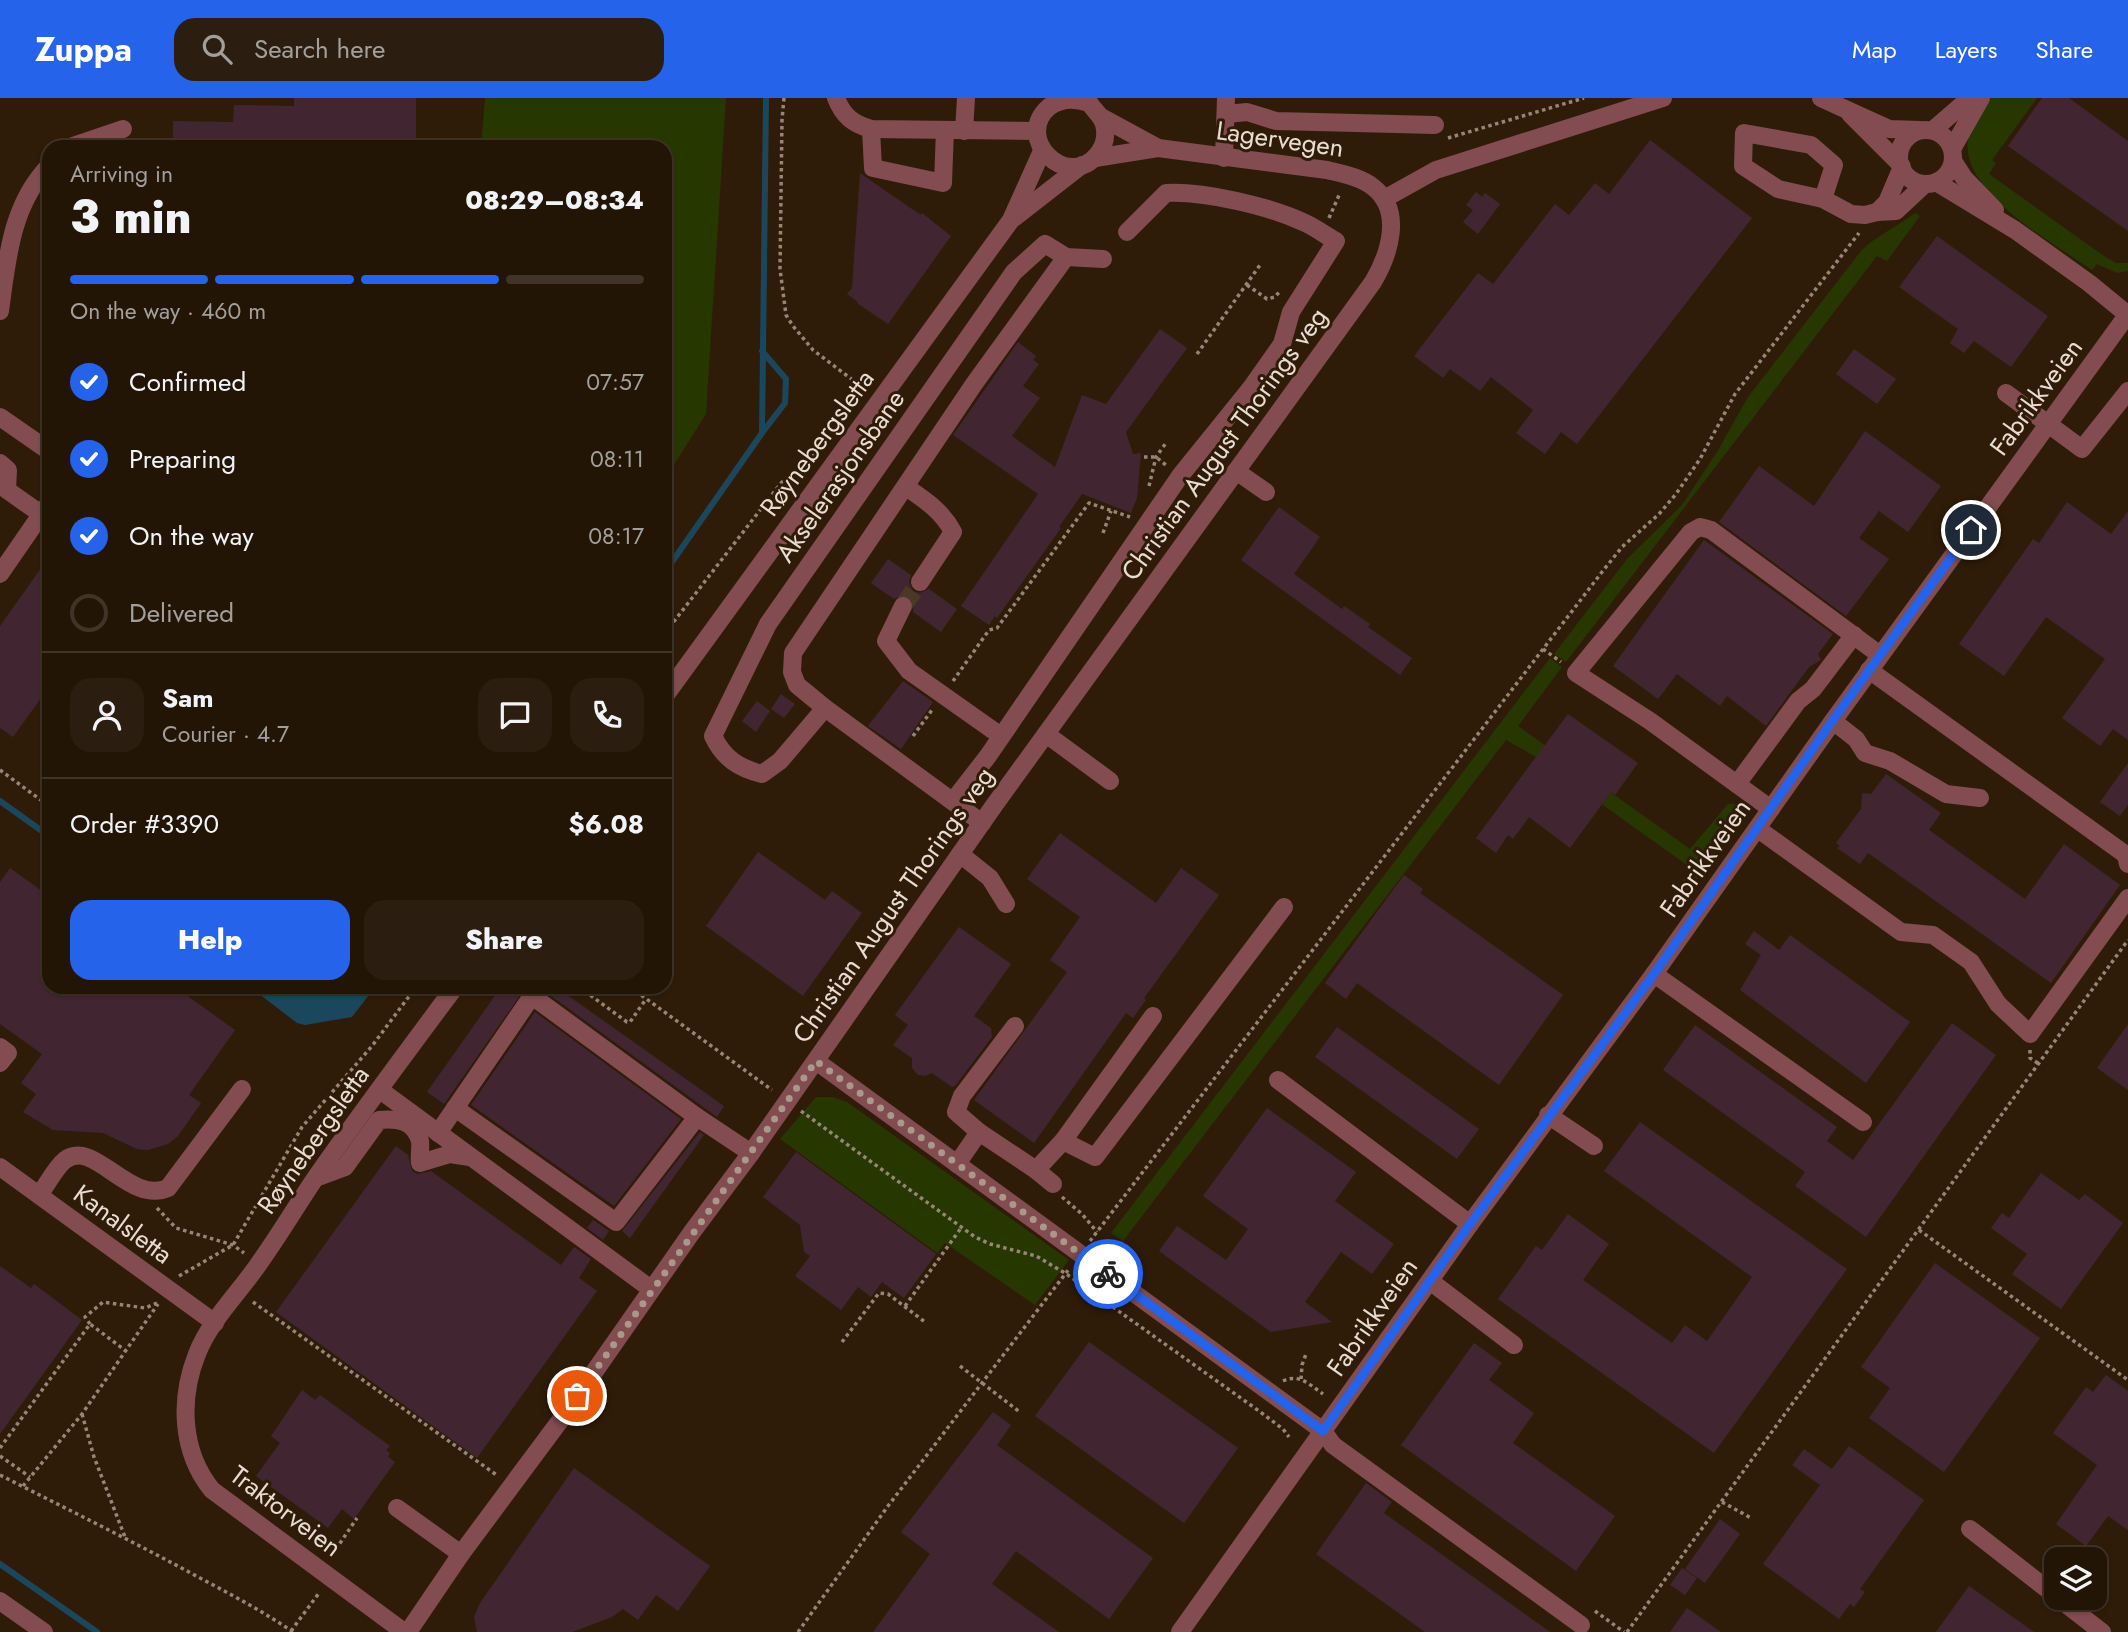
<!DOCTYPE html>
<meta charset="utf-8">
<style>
:root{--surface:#231506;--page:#2b1e10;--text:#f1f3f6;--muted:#a39f9b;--line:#403428;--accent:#2563eb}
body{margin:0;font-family:Jost,sans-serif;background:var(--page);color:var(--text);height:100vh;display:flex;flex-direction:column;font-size:26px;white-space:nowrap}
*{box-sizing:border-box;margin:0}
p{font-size:23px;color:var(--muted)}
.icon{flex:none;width:38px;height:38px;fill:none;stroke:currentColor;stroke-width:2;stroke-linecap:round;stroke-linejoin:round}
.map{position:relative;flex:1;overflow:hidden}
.drawer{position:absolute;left:42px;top:42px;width:630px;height:854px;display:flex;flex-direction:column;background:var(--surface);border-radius:21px;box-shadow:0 2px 5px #0004,0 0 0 2px var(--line)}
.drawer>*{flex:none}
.tools{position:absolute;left:2044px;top:1449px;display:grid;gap:14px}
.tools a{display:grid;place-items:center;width:63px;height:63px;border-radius:14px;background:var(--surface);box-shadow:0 2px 5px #0004,0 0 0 2px var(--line);font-size:35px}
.pin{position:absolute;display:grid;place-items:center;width:60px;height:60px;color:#fff;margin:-30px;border:4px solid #fff;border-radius:50%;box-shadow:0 2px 7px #0007}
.courier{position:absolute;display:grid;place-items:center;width:70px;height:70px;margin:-35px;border:5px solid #2563eb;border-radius:50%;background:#fff;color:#222;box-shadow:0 2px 9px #0007}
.headline em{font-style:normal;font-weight:800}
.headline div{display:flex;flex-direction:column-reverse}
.headline{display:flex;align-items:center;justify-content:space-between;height:119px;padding:0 28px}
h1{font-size:46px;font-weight:800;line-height:52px}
.bar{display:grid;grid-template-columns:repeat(4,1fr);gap:10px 7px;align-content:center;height:84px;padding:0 28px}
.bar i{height:9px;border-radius:5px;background:var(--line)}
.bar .selected{background:var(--accent)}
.bar p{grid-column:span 4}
.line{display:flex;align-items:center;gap:18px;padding:0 28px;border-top:2px solid var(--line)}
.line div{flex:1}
.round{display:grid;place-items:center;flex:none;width:74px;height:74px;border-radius:21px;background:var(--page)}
ol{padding:0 28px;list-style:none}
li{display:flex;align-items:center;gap:21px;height:77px}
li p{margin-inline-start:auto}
li .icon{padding:7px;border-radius:50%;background:var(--accent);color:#fff;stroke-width:4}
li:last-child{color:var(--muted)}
li i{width:38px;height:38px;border:4px solid var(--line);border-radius:50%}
.cta{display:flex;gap:14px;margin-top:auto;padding:14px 28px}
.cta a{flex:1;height:80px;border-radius:21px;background:var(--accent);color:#fff;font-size:28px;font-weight:800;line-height:80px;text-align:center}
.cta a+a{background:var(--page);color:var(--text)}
header{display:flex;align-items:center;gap:42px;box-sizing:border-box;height:98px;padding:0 35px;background:var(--accent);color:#fff}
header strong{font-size:33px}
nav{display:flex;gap:38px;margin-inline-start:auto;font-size:24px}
.search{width:490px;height:63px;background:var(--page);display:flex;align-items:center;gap:18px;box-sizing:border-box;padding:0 24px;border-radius:21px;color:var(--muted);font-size:26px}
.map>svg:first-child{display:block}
.green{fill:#273700}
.water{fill:#1b475d}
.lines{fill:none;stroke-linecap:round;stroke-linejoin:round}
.stream{stroke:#1b475d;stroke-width:6}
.building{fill:#412631}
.minor-tunnel{stroke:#4b3926;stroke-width:18;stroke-dasharray:18 9;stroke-linecap:butt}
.path{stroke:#958677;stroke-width:3.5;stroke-dasharray:3.5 3.5;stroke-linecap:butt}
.minor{stroke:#824c50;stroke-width:18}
.done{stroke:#a8998b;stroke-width:7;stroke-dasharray:0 12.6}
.route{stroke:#2563eb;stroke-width:9}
.labels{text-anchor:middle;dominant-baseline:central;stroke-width:6;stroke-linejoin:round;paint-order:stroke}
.street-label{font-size:26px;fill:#e9ddd1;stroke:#2f1c08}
</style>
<header>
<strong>Zuppa</strong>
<div class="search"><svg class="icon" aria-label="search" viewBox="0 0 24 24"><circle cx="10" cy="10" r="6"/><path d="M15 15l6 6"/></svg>Search here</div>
<nav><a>Map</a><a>Layers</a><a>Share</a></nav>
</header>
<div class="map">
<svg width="2128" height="1534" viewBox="0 0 2128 1534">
<rect width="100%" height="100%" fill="#2f1c08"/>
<g class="green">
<polygon points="485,0 726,0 706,316 665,381 665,49 481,49"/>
<path d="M1989,0H2037L1992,62L1996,65L1989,76L2104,158L2116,165H2128V173L2117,175L2097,166L2092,172C2054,145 1950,90 1970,33C1974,22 1983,10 1989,0Z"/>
<path d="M1915,115L1920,118L1887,163L1877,158L1566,564L1554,556L1627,461L1682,407L1717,354L1748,299L1861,153C1877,137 1897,129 1915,115Z"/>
<polygon points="1550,560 1562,569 1518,628 1690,751 1728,706 1742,705 1749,710 1677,809 1666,807 1691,770 1536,659 1506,642 1123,1143 1111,1135"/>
<polygon points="816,999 832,999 847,1004 1069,1162 1035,1207 945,1145 937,1155 780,1041"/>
</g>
<polygon class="water" points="250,889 375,889 352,919 305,927 297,925"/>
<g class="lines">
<g class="stream">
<polyline points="762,253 786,281 785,305 762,335"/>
<polyline points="665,474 762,335 766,0"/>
<polyline points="0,703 49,738"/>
<polyline points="0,1466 97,1534"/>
</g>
</g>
<g class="building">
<polygon points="294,0 416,0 416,49 173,49 173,23 233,24 234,7 294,8"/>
<polygon points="2042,0 2069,0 2128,43 2128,133 2008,48"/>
<polygon points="1650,42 1752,120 1577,346 1561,334 1545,356 1516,335 1533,312 1491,279 1480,293 1450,271 1443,280 1414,258 1478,175 1493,186 1555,106 1569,117 1595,85 1609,96"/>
<polygon points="860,75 909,109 921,117 922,115 951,138 888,226 857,205 858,204 847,196 852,190"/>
<polygon points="1476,94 1482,99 1485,95 1500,106 1478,136 1463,124 1473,112 1466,107"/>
<polygon points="1937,138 2048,218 2011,269 1974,243 1964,255 1950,245 1958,231 1899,189"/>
<polygon points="1160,231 1187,250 1126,334 1133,356 1141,355 1137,400 1131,415 1082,396 1059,429 1061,430 997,520 995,518 989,527 961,508 1038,396 953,337 1018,244 1036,258 1033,262 1039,266 1023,288 1040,300 1012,338 1055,369 1082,297 1106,306"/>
<polygon points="1854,251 1896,281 1877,306 1836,276"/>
<polygon points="1865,333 1941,388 1908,434 1879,413 1859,440 1889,461 1846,518 1719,424 1759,368 1814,408"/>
<polygon points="2067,404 2111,436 2128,413 2128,642 2113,631 2100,648 2062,620 2105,561 2046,519 2004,578 1959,546 2033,441 2039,445"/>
<polygon points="1279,409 1320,439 1294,476 1342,511 1344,508 1370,526 1368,529 1412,560 1400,577 1241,462"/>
<polygon points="1704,442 1833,536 1818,556 1821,562 1809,569 1766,628 1727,598 1720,608 1677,576 1658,601 1613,568"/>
<polygon points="49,459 49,589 13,639 0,630 0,528"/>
<polygon points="888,461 911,477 909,484 913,493 920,495 929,491 957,511 941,534 913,514 914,507 909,498 902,497 894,501 871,485"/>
<polygon points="903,583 933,604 901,651 868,628"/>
<polygon points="781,596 795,606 784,620 771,611"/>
<polygon points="757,603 770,613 756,634 742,623"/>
<polygon points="1568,616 1638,665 1615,697 1611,694 1570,750 1529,719 1513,741 1508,737 1496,755 1476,740"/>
<polygon points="2128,665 2128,707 2120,718 2100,704"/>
<polygon points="1886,676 1941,715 1929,732 2025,801 2064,746 2120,787 2051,885 1868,755 1860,766 1837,750 1840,748 1836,745 1861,711 1862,695 1871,696"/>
<polygon points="1060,735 1156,805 1181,770 1219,797 1144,900 1146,902 1133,920 1126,915 1034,1045 974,1002 1067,874 1050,862 1080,819 1027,781"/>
<polygon points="758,754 825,802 832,793 862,815 803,898 706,828"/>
<polygon points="10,770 49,798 49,889 175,889 235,932 189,997 201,1005 178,1038 168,1046 148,1052 137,1051 103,1035 53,1032 23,1014 36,996 21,985 42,956 0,926 0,784"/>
<polygon points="1404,777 1423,791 1420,795 1563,897 1499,987 1357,885 1346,901 1325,885"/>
<polygon points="959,829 1011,866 974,918 991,930 992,939 955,988 952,989 932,975 925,978 918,977 912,970 912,960 893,947 908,927 895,917"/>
<polygon points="1754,833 1779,852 1790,837 1910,924 1866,985 1740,892 1761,857 1745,846"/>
<polygon points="501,889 526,889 444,1006 427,994"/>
<polygon points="539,889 556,889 724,1008 717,1019"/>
<polygon points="535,914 681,1021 614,1108 471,1007"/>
<polygon points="1952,925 1996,957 1866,1139 1795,1088 1805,1074 1663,972 1695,927 1837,1029 1827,1043 1853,1062"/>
<polygon points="2128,926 2128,992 2097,970"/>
<polygon points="1337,929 1479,1031 1457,1061 1315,959"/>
<polygon points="1267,1010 1356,1074 1335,1103 1394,1146 1372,1176 1341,1154 1305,1204 1332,1224 1271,1234 1159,1153 1177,1128 1226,1162 1248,1131 1203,1098"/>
<polygon points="1640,1024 1847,1171 1714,1355 1498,1201 1536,1148 1542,1152 1568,1116 1609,1146 1583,1182 1672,1245 1685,1227 1707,1243 1752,1179 1604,1073"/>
<polygon points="700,1034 704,1037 630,1140 622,1133"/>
<polygon points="396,1048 408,1057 412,1073 417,1076 431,1073 561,1167 574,1149 591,1161 579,1180 597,1193 477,1360 276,1214"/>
<polygon points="796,1054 936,1156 904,1200 882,1184 871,1199 858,1189 841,1212 795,1178 810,1158 804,1154 800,1127 763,1099"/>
<polygon points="2041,1075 2079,1102 2085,1096 2123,1125 2061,1211 2012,1176 2027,1156 1991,1130 2002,1115 2009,1120"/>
<polygon points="593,1122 609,1133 603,1142 587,1130"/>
<polygon points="1935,1165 2040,1240 1944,1374 1869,1320 1890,1290 1861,1269"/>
<polygon points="0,1168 31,1190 34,1186 82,1222 0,1336"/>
<polygon points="1089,1244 1238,1350 1184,1425 1035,1318"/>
<polygon points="1474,1245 1502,1265 1489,1282 1534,1315 1513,1345 1615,1418 1576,1473 1401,1347"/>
<polygon points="2106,1277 2128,1293 2128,1432 2108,1418 2086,1448 2056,1426 2097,1367 2053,1335 2086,1289 2093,1294"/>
<polygon points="302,1292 315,1302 320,1297 390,1348 386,1352 390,1355 388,1359 395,1364 354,1421 342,1411 328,1430 256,1378 280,1345 271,1338"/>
<polygon points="993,1314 1011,1327 997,1347 1153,1460 1109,1521 1016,1453 992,1486 1059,1534 873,1534 930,1456 901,1434"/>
<polygon points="1849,1348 1924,1402 1860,1491 1865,1494 1854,1509 1850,1506 1839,1521 1763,1466 1820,1387 1792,1367 1804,1351 1832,1371"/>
<polygon points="574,1370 710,1468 678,1513 656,1497 638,1522 623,1511 612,1519 572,1534 477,1534 474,1519 480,1505"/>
<polygon points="1366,1385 1392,1404 1384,1415 1550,1534 1425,1534 1316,1456"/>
<polygon points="1720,1421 1740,1436 1705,1485 1685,1471"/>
<polygon points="1682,1470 1697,1480 1685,1497 1670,1487"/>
<polygon points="1969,1488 1993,1505 2034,1534 1936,1534"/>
<polygon points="1687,1510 1721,1534 1670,1534"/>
</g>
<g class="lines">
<polyline class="minor-tunnel" points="903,508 920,484"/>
<g class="path">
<polyline points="784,0 782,22 780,171 786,217 793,228 813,252 866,292"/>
<polyline points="1448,40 1584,0"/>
<polyline points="1329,120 1340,95"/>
<polyline points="1247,187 1267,201 1275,199 1280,193"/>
<polyline points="1197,256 1260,167"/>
<polyline points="1144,359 1156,359 1167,368"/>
<polyline points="1149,388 1156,359 1166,345"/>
<polyline points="1103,435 1111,413"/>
<polyline points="665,535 781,385 819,353"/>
<polyline points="1543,551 1561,564"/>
<polyline points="953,583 989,532 997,530 1089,405 1130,419"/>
<polyline points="913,638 932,612"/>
<polyline points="0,672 49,708"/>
<polyline points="579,889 627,924 630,924 646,901"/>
<polyline points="630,889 772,992"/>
<polyline points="2030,952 2030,960 2039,966"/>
<polyline points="801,1013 975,1139 990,1146 1036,1158 1065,1175 1259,1313 1283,1331 1289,1339"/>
<polyline points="1062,1099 1082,1116 1097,1134"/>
<polyline points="157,1110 176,1130 233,1147 244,1155"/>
<polyline points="1919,1132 2128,1282"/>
<polyline points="1090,1143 1602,474 1622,449 1659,416 1676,396 1700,361 1735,296 1859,135"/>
<polyline points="179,1178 233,1147 302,1029 372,948 416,889"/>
<polyline points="253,1204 498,1378"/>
<polyline points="905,1208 961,1130"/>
<polyline points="90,1226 85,1219 103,1204 145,1210 157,1205"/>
<polyline points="842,1244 879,1195 888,1196 925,1224"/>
<polyline points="960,1268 1021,1315"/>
<polyline points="1301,1281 1302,1267 1306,1256"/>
<path d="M1283,1283C1299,1275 1310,1287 1323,1296"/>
<polyline points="82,1316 94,1359 125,1439"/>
<polyline points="0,1350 90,1226 126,1253"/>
<polyline points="0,1358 30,1379"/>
<path d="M0,1377C67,1411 134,1444 200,1480C232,1497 264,1514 293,1534"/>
<polyline points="23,1388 82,1316 158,1206"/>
<polyline points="1722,1404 1751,1420"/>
<polyline points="332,1457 357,1420"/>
<polyline points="1595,1513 1624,1534"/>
<polyline points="291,1533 319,1495"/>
<polyline points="798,1534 888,1408 1069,1171"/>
<polyline points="1627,1534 2128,842"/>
</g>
<g class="minor">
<path d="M836,0C843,18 853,26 871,31L1037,33"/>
<path d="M1087,0C1091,12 1104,17 1105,32C1106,41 1103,50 1097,57C1067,93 1013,40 1049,9C1061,0 1075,0 1089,5"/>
<polyline points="1821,0 1889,31 1920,32"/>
<polyline points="1227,16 1247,14 1276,23 1435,27"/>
<polyline points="1850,16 1901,67"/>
<polyline points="1101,19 1158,50"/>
<polyline points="871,31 873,70 943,85 945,32"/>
<polyline points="1933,32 1970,0"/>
<circle cx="1926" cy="59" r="27"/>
<polyline points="964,33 966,0"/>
<polyline points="70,49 123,31"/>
<polyline points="1952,51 1981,0"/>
<polyline points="1224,60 1226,0"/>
<polyline points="1953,63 1964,80 1995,112"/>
<polyline points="1902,69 1887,104 1877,114 1896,113 1925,86"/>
<polyline points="1936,84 2015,132 2089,185 2128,217"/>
<polyline points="1384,101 1436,72 1663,0"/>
<polyline points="1823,101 1834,67 1811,47 1744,35 1743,68 1778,91 1823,101 1851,116 1865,117 1877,114"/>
<polyline points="1014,120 1082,67"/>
<path d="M0,213C7,162 11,107 49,68"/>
<polyline points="2006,295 2082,351 2128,293"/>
<polyline points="0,319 49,353"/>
<polyline points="0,365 8,372 7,392 41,416"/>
<polyline points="1236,373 1266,394"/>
<path d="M906,389C925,402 942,413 953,434L920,484"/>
<polyline points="0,476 49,405"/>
<polyline points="903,508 886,543 909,573 1001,638"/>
<polyline points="1869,572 2126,757 2128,766"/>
<polyline points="665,598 1011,122 1042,53"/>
<path d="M825,610L780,663L762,676C739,670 724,661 713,638L768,526L1014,174L1045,146L1066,159L1103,161"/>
<polyline points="1833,623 1856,641 1865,655 1890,663 1946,696 1980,700"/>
<polyline points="1046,636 1110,683"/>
<polyline points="1737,686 1798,603 1813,591 1854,537"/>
<path d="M953,703L988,658L1180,378L1251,290L1282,246L1291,214L1336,143C1325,137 1315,129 1303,124C1268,108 1204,93 1166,95L1127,134"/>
<polyline points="1771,711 1650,623 1576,575 1691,434 1700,429 1711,432 1880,557"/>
<polyline points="982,725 825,610 797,587 792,574 793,555 974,286 1066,159"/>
<polyline points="1758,731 1901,834 1933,837 1971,864 1998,906 2030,936 2128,800"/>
<polyline points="960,756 990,780 1006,806"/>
<polyline points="1654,876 1863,1024"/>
<polyline points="0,949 8,955 0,965"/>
<polyline points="816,963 1323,1333 1333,1347 1581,1527"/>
<polyline points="1278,982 1470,1126"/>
<polyline points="380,992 651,1191"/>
<polyline points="455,1010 616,1124 697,1019"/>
<polyline points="1548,1017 1594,1048"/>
<polyline points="979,1034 1036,1072 1063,1043 1095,1059 1284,809"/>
<polyline points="438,1035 532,898 697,1019 751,1055"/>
<polyline points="1063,1043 1153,918"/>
<polyline points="957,1066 979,1034 956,1014 962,998 1015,928"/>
<polyline points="0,1069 215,1225"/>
<polyline points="1036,1072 1053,1086"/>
<path d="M318,1079L345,1069L379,1022C397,1020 414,1022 420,1043C421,1048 419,1058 420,1065L450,1056L470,1059"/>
<path d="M39,1097C47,1087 55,1070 65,1062C94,1040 129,1107 168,1090L242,991"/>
<polyline points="1430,1183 1514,1247"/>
<polyline points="397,1410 461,1456"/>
<polyline points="1970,1431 2056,1498"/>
<polyline points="2058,1500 2102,1534"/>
<polyline points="0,1503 44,1534"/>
<path d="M404,1534L212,1392C181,1354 179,1301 197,1256C210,1222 240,1194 260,1164C280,1136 297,1107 316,1079C361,1015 408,952 455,889"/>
<path d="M408,1534L461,1456L562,1320L692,1134L751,1055L993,709L1373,184C1389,157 1404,113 1373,89C1360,79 1343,76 1327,72L1158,50L1095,60"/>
<polyline points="1180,1534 1470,1126 1654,876 1833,623 2128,216"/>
</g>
</g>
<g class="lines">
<polyline class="done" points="577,1298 816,963 1108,1176"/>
<polyline class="route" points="1108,1176 1323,1333 1470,1126 1654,876 1833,622 1971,432"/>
</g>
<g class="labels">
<g class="street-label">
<text transform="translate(1280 41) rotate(8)">Lagervegen</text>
<text transform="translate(2036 299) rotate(-54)">Fabrikkveien</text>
<text transform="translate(817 345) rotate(-54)">Røynebergsletta</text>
<text transform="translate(1224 346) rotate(-54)">Christian August Thorings veg</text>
<text transform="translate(840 378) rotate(-55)">Akselerasjonsbane</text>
<text transform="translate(1705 760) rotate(-55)">Fabrikkveien</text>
<text transform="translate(893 807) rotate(-55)">Christian August Thorings veg</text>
<text transform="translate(313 1042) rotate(-55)">Røynebergsletta</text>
<text transform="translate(123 1126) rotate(36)">Kanalsletta</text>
<text transform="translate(1372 1219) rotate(-55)">Fabrikkveien</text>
<text transform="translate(286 1413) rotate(37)">Traktorveien</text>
</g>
</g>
</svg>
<div class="tools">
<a><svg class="icon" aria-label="layers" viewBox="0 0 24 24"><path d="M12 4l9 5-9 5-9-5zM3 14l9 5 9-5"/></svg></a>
</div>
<div class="pin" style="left:577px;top:1298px;background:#ea580c"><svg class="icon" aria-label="bag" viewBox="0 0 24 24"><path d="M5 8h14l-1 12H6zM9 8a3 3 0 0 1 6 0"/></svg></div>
<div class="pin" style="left:1971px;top:432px;background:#1f2937"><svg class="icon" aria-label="home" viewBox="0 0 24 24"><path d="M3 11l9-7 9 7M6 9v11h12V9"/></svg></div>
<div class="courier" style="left:1108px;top:1176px"><svg class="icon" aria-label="bike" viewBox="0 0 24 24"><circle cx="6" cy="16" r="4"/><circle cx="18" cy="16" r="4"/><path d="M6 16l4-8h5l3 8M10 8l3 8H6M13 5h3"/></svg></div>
<section class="drawer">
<div class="headline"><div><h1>3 min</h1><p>Arriving in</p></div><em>08:29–08:34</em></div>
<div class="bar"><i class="selected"></i><i class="selected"></i><i class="selected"></i><i></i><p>On the way · 460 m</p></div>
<ol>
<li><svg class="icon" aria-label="check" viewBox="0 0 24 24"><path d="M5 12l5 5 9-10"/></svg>Confirmed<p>07:57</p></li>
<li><svg class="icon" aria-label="check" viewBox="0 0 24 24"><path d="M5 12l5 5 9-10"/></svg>Preparing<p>08:11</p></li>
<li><svg class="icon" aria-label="check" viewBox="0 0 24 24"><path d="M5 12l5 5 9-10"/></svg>On the way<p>08:17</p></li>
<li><i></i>Delivered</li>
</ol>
<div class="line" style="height:126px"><a class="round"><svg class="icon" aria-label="person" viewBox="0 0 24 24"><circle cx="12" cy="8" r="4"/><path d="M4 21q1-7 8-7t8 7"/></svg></a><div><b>Sam</b><p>Courier · 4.7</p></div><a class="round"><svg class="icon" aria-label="chat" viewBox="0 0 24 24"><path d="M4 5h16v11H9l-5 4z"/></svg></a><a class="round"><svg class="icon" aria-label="phone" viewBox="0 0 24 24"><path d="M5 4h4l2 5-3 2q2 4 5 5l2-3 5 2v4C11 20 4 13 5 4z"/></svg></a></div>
<div class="line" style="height:91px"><div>Order #3390</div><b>$6.08</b></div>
<div class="cta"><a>Help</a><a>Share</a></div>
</section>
</div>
